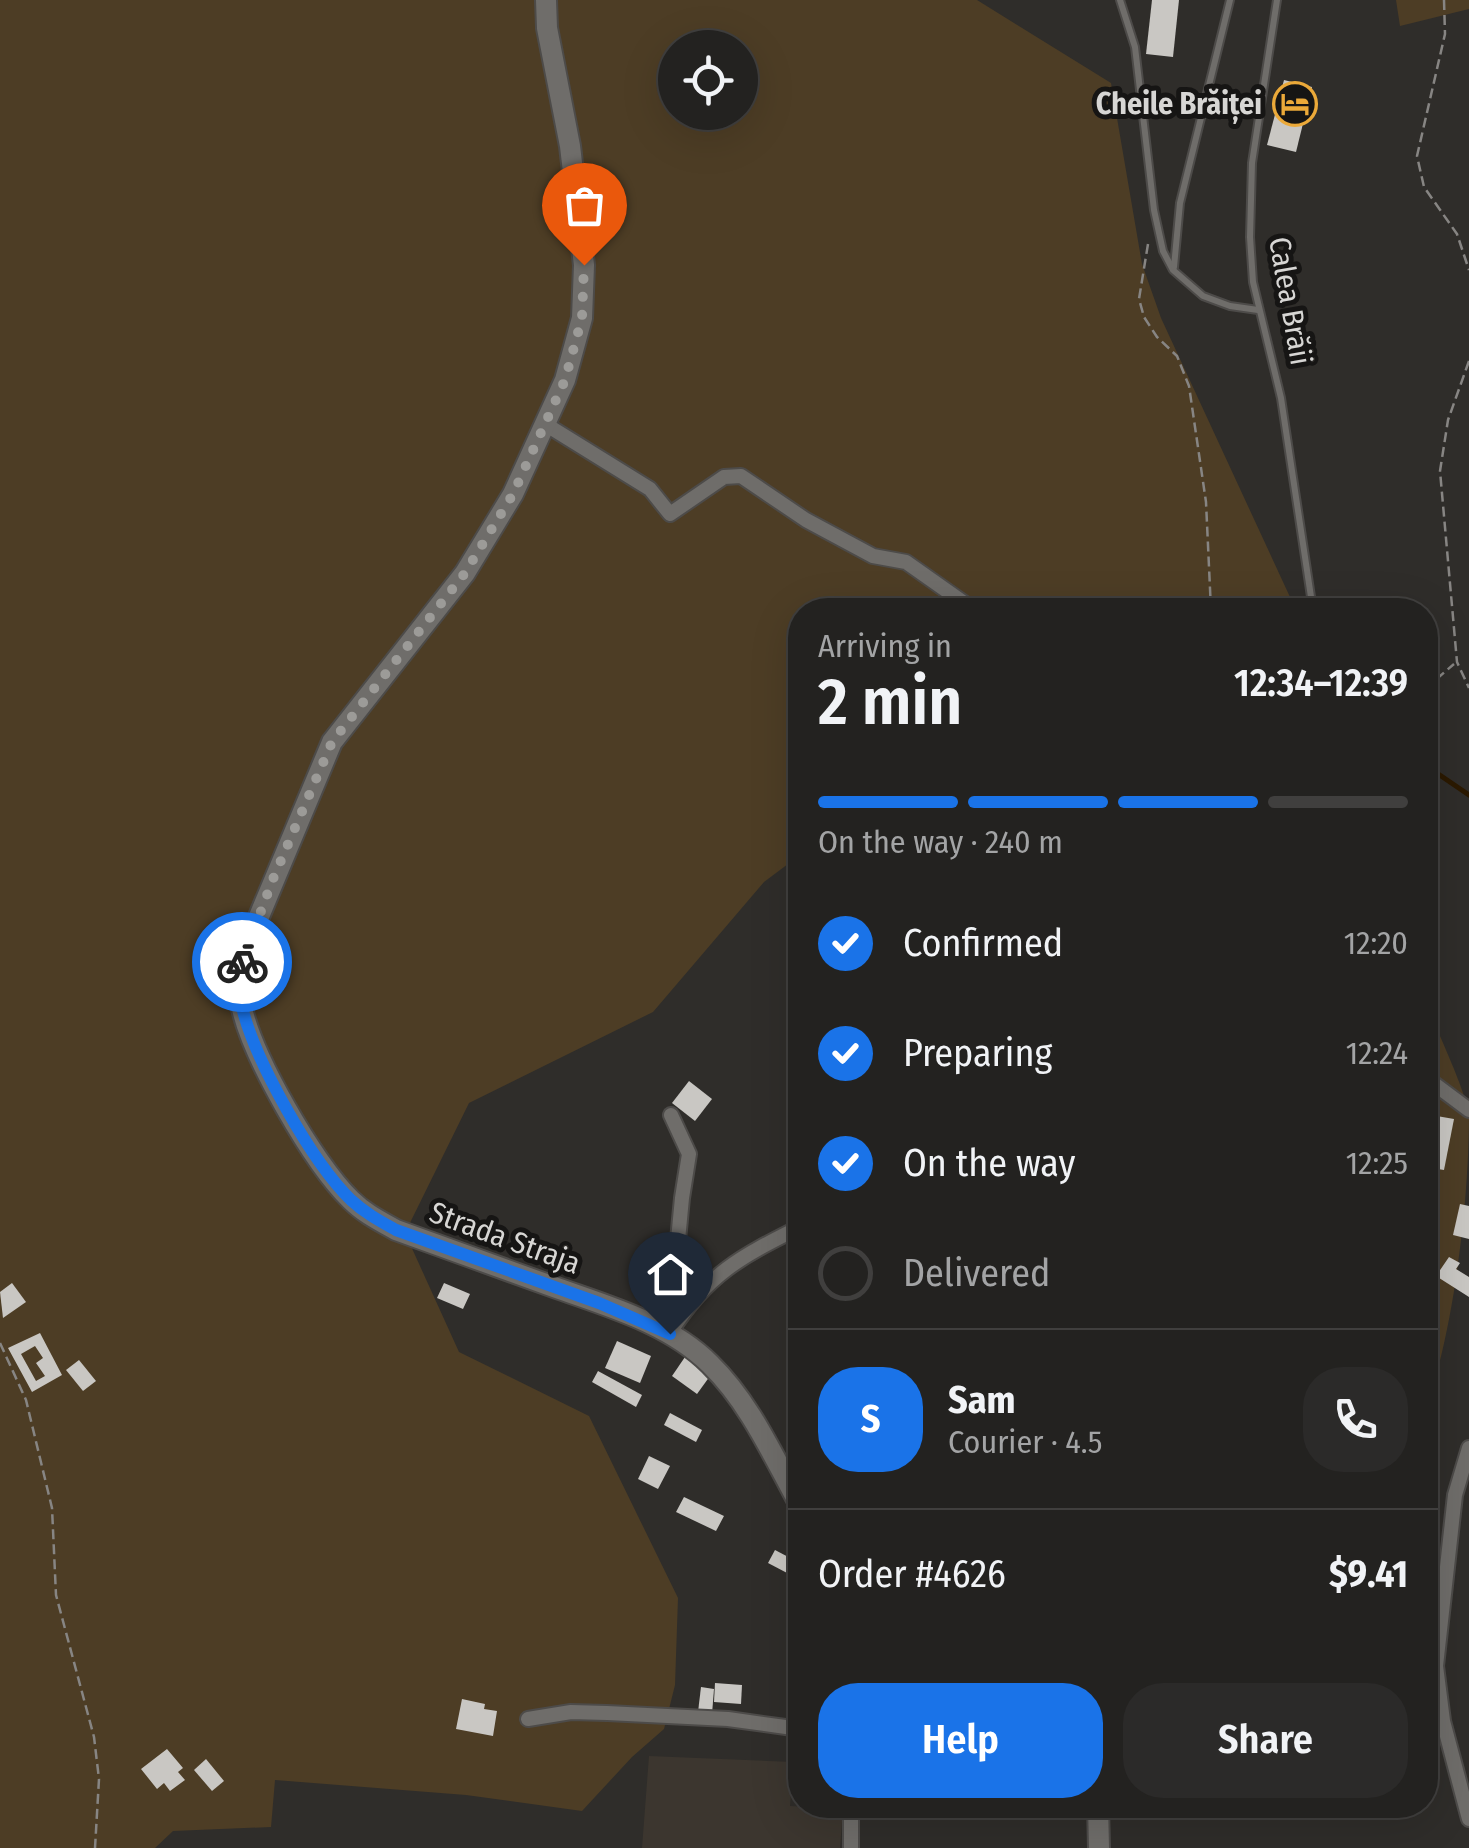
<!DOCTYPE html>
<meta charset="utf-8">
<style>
:root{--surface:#232220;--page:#2b2a29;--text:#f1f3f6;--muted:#a3a4a5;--line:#403f3e;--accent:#1a73e8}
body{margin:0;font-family:"Fira Sans Condensed",sans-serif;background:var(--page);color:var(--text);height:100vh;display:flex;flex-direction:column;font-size:38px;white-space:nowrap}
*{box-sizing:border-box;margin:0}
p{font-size:32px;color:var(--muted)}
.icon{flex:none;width:55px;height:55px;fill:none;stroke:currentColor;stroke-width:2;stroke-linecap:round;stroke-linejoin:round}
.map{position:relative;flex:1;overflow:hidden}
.drawer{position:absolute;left:788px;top:598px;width:650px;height:1220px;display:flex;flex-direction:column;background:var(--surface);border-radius:40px;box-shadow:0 10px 40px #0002,0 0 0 2px var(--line)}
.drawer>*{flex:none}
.fabs{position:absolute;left:658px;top:30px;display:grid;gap:20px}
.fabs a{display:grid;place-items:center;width:100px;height:100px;border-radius:50%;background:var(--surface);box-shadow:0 10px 40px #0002,0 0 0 2px var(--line);font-size:50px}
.pin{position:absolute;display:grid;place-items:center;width:85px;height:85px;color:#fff;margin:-102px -42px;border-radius:50% 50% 50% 0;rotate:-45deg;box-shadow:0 0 10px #0007}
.pin .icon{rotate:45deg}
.courier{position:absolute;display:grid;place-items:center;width:100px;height:100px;margin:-50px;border:8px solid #1a73e8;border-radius:50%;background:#fff;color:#222;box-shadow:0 2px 12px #0007}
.headline em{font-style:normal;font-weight:600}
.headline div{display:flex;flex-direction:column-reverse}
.headline{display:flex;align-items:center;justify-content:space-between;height:170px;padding:0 30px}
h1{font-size:65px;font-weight:600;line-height:75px}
.bar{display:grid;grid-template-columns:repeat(4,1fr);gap:15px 10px;align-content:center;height:120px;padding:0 30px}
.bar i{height:12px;border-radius:8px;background:var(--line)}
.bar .current{background:var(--accent)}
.bar p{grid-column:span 4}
.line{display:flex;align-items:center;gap:25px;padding:0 30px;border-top:2px solid var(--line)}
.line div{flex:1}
.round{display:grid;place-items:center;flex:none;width:105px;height:105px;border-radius:40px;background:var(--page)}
ol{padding:0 30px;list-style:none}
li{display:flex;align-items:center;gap:30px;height:110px}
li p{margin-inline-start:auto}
li .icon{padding:10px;border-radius:50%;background:var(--accent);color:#fff;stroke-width:4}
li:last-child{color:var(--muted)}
li i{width:55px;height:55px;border:5px solid var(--line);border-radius:50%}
.cta{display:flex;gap:20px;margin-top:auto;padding:20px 30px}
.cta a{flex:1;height:115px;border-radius:40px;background:var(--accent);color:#fff;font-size:40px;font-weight:600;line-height:115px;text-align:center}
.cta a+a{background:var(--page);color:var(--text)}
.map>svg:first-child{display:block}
.built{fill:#3c362f}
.green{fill:#4d3d25;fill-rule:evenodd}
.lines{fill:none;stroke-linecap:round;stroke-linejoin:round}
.stream{stroke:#2b1900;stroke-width:5}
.building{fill:#c9c7c3;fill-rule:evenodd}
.service-casing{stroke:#4d4b49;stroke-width:10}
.minor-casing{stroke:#4d4b49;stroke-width:18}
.secondary-casing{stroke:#4d4b49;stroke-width:24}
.path{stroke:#878583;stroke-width:2.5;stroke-dasharray:10 5;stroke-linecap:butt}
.service{stroke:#6f6d6a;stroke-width:6}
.minor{stroke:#6f6d6a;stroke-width:14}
.secondary{stroke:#6f6d6a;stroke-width:20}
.done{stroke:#9c9b98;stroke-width:10;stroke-dasharray:0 18}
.route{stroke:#1a73e8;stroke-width:12}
.labels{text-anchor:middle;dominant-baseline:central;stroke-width:10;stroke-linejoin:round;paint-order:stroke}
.poi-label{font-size:30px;font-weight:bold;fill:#d7d6d4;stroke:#161514;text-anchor:end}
.street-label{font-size:30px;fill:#d7d6d4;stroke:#161514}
</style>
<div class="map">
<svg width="1469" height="1848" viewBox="0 0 1469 1848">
<rect width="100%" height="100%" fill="#2f2d2a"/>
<polygon class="built" points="649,1756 793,1762 790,1806 843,1809 840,1848 642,1848"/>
<g class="green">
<path d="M0,0H977L1111,83L1142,264L1161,318L1296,610H800V855L764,882L653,1012L469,1103L405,1233L459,1352L589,1416L678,1598L675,1685L664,1729L632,1757L582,1811L466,1795L275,1780L271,1827L173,1831L155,1848H0ZM675,48H740V112H675Z"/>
<polygon points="1396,0 1469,0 1469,9 1400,26"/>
<path d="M1425,1001C1436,1029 1466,1090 1469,1116C1469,1201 1454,1331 1425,1411Z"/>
</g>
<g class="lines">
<polyline class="stream" points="1425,765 1469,795"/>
</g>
<g class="building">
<polygon points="1152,0 1179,0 1173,57 1146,54"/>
<polygon points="1284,80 1312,87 1296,152 1267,145"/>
<polygon points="689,1081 712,1099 695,1121 672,1103"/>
<polygon points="1431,1115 1454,1119 1444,1170 1425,1167"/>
<polygon points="1460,1204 1469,1206 1469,1239 1453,1235"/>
<polygon points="1449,1257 1460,1263 1456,1269 1469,1277 1469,1297 1436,1276"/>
<polygon points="12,1283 26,1302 3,1318 0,1292"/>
<polygon points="444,1283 470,1294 463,1309 437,1298"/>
<path d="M40,1333L62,1375L32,1392L8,1348ZM35,1346L43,1358L36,1363L45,1376L36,1381L21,1354Z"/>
<polygon points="617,1341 651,1356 640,1383 605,1368"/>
<polygon points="685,1357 710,1376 697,1394 672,1376"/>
<polygon points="79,1360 96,1381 83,1391 66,1370"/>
<polygon points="598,1371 642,1395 636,1407 592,1382"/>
<polygon points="670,1413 702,1430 696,1442 664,1425"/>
<polygon points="649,1456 670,1466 658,1489 638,1479"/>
<polygon points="684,1497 724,1516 716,1531 676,1512"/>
<polygon points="775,1550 796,1561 789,1574 768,1563"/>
<polygon points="715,1683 742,1685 741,1704 714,1702"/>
<polygon points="701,1687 714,1689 712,1714 698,1712"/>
<polygon points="462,1699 485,1704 484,1709 497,1711 493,1736 456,1729"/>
<polygon points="167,1749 183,1768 178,1772 185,1780 170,1791 164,1783 157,1789 141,1769"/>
<polygon points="206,1759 224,1781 212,1791 194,1770"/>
</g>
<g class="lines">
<g class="service-casing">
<g id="service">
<polyline points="1120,0 1135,47 1154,210 1163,251 1173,270 1203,296 1230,306 1258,310"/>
<polyline points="1277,0 1252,163 1250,237 1253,282 1281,398 1313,610"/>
<polyline points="1174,267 1180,203 1230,0"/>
</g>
</g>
<g class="minor-casing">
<g id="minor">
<polyline points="545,424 650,489 670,514 724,477 741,476 806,520 873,556 906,562 974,610"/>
<polyline points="1425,1077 1469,1110"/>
<path d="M671,1331C708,1274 740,1257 800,1227"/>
<polyline points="669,1334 682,1198 689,1154 671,1115"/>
<polyline points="1469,1448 1455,1495 1436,1666 1443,1721 1469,1819"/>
<polyline points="528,1719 571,1712 607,1713 728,1719 800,1729"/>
<polyline points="851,1848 851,1805"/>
</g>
</g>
<g class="secondary-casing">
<g id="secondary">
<path d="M546,0L547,28L570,146L584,265L582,318L565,380L513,494L465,573L332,742L245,950C241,968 237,985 241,1004C251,1055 313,1163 351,1200C364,1213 380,1221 396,1230C449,1249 501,1268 554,1287C607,1306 669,1323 710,1364C750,1403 773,1456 800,1505"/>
<polyline points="1098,1805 1099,1848"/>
</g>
</g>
<g class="path">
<polyline points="1444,0 1445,34 1417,156 1424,187 1457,234 1469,270"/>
<polyline points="1148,244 1139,299 1144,317 1157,337 1177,356 1189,386 1206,502 1211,610"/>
<polyline points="1469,361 1448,420 1440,471 1457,662 1469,688"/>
<polyline points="1425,689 1454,664"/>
<polyline points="0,1343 26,1400 52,1508 56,1595 94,1737 99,1779 95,1848"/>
</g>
<use href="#service" class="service"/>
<use href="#minor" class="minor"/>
<use href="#secondary" class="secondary"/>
</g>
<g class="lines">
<polyline class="done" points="242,962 273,879 332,742 465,573 513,494 565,380 582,318 584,265"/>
<path class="route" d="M242,962C239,977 238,992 242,1007C255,1061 312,1162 351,1200C365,1213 380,1221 396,1230L599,1303L670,1334"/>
</g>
<defs>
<g id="hotel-ring" transform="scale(2.25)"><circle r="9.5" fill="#161514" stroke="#eba939" stroke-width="1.5"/><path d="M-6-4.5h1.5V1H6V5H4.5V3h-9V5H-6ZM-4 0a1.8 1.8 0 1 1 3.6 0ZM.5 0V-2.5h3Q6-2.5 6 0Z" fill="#eba939"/></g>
</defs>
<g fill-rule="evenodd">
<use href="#hotel-ring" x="1295" y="104"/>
</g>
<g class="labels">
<g class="poi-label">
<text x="1262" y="104">Cheile Brăiței</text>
</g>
<g class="street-label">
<text transform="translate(1290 301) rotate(80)">Calea Brăii</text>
<text transform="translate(505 1238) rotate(20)">Strada Straja</text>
</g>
</g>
</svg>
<div class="fabs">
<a><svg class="icon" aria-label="locate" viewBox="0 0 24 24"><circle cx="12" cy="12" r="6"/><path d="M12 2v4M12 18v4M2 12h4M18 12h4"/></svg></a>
</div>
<div class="pin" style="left:584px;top:265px;background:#ea580c"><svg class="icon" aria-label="bag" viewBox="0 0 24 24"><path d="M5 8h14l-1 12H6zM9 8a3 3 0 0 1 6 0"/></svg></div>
<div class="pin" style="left:670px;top:1334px;background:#1f2937"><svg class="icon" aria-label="home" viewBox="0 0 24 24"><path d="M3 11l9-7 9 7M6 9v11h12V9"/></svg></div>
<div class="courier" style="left:242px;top:962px"><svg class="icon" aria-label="bike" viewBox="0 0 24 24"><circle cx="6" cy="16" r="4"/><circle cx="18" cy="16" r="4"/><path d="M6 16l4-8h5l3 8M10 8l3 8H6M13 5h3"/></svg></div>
<section class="drawer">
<div class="headline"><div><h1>2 min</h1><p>Arriving in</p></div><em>12:34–12:39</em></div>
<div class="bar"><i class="current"></i><i class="current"></i><i class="current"></i><i></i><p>On the way · 240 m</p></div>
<ol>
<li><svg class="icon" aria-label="check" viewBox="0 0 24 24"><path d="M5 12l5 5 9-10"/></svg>Confirmed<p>12:20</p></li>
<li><svg class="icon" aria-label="check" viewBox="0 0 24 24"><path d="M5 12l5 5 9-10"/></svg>Preparing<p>12:24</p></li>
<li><svg class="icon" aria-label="check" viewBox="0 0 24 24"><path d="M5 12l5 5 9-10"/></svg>On the way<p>12:25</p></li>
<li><i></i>Delivered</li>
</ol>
<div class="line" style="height:180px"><b class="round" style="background:var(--accent);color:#fff">S</b><div><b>Sam</b><p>Courier · 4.5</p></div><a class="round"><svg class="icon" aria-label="phone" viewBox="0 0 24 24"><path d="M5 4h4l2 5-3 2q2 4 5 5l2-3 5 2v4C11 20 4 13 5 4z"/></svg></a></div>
<div class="line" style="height:130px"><div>Order #4626</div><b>$9.41</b></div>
<div class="cta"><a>Help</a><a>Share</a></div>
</section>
</div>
